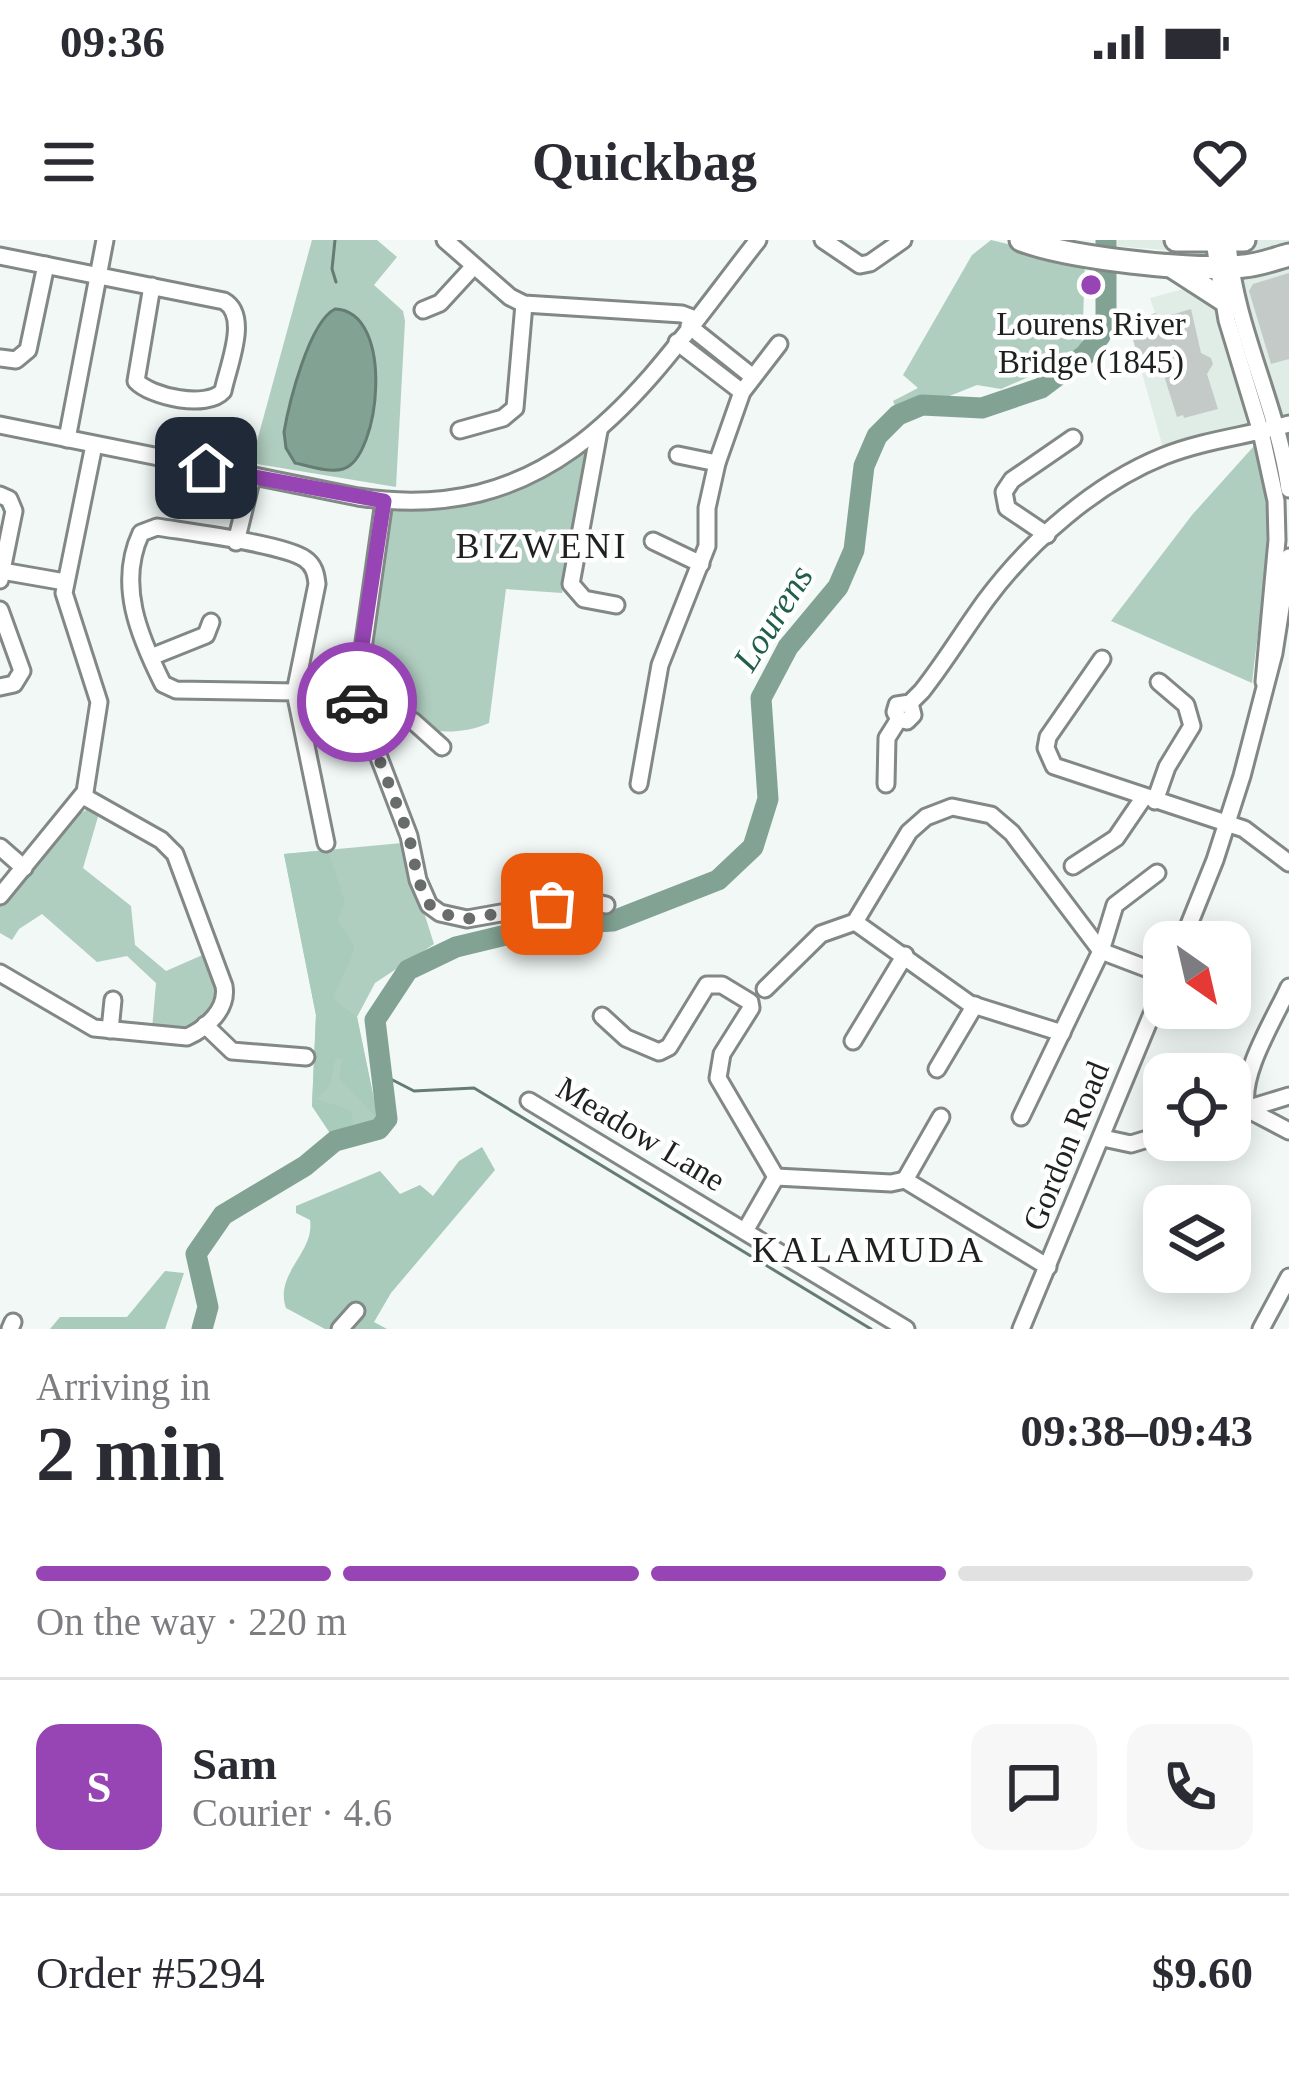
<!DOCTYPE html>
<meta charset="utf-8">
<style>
:root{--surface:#fff;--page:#f7f7f7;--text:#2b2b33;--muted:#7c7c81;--line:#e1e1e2;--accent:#9745b4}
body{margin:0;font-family:Georgia,serif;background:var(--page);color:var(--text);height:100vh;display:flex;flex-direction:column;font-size:45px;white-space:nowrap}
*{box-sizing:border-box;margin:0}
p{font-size:39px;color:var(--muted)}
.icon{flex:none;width:66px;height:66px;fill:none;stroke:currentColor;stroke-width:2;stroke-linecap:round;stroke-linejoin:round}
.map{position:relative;height:1089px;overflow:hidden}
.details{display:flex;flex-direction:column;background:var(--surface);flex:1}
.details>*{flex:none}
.needle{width:78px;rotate:146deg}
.buttons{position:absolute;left:1143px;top:681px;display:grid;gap:24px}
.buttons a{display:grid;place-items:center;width:108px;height:108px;border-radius:24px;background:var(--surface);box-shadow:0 6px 30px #0003;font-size:60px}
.pin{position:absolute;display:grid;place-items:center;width:102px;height:102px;color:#fff;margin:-51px;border-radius:24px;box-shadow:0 6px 18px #0006}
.courier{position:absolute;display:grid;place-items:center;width:120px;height:120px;margin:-60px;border:9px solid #9745b4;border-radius:50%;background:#fff;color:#222;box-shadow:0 3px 15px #0007}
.summary em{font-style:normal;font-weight:700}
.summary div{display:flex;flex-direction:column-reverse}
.summary{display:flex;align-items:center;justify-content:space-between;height:204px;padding:0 36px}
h1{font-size:78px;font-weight:700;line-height:90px}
.bar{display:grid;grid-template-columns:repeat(4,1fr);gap:18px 12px;align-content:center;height:144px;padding:0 36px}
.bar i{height:15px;border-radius:9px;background:var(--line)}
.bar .selected{background:var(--accent)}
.bar p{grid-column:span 4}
.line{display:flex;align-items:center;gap:30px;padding:0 36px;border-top:3px solid var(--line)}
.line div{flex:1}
.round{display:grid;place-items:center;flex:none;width:126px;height:126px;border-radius:24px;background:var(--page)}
.status{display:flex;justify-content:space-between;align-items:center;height:84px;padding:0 60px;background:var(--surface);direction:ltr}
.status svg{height:33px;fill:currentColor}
header{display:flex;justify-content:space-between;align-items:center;height:156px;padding:0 36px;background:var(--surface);font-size:54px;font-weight:700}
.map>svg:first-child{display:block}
.built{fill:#dfede6}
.green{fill:#b0cec0;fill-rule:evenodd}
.forest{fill:#a8cbbb}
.water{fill:#82a394;stroke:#647c71;stroke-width:3}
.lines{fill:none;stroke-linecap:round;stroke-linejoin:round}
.stream{stroke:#647c71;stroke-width:3}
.river{stroke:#82a394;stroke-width:21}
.building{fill:#c4cac7}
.minor-casing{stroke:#828886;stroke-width:21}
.major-casing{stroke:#828886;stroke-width:27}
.minor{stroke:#fff;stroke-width:15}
.major{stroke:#fff;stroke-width:21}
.done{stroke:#686c6b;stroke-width:12;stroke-dasharray:0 21.6}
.route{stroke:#9745b4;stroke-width:15}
.poi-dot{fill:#9745b4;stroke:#fff;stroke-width:4.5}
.labels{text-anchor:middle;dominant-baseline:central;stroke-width:9;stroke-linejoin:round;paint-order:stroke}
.poi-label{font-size:33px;fill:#1e2120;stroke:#fff}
.street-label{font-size:33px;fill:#1e2120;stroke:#fff}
.neighbourhood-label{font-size:36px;letter-spacing:3px;fill:#1e2120;stroke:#fff}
.water-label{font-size:36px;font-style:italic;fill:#225f49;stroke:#fff}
</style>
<div class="status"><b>09:36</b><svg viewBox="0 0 49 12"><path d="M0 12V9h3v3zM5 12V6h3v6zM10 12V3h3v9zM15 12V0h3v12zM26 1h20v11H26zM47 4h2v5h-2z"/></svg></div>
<header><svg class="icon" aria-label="menu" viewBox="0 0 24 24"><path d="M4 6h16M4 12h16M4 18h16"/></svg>Quickbag<svg class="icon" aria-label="heart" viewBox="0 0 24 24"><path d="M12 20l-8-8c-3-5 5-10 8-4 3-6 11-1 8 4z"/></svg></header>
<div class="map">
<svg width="1289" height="1089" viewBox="0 0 1289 1089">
<rect width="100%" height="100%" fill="#f1f8f5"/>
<polygon class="built" points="1118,0 1289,0 1289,200 1268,196 1165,215 1128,83 1155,73 1150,58 1225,38 1232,16 1117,6"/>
<g class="green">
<path d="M312,0H377L397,17L374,45L403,71L405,81L396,247L251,223ZM340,68C380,83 377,169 366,203C363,212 355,219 349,227L289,214C272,167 314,108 335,69Z"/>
<polygon points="991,0 1085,23 1082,109 1070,119 1001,149 977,145 947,157 922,161 898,173 893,161 918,148 903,135 972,15"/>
<path d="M1254,206C1280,281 1260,366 1252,443L1111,381L1192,275Z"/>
<path d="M590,208L562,353L506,349L489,483C448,502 385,488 358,453L385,279L395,268C461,266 534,242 590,208Z"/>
<polygon points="90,568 100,570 83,628 131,666 135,705 166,731 207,713 221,759 193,790 152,789 156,743 127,716 97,722 42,674 19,689 12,700 0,693 0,666 79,574"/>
<polygon points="402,603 434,704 375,743 357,777 378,879 354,890 330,893 312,866 316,775 284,614"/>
</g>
<g class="forest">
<path d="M328,610L345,663L337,680L354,705C351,728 339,738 333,759L357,777L378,879L339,838L342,819L336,818L329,847L316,859L351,870L354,890L330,893L312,866L316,775L284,614Z"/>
<path d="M482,907L495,930L391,1053L374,1082L387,1089H325L286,1068C274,1033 315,1013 310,980L296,973V966L380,931L400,954L420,945L433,956L459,921Z"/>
<polygon points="165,1031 184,1033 165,1089 50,1089 60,1077 127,1077"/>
</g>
<path class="water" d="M335,69C396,71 380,219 343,229C329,233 309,226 295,223L286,208L284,192C289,163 309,82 335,69Z"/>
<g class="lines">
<g class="stream">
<polyline points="335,0 332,29 336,42"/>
<polyline points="379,833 414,851 474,848 871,1089"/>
</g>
<polyline class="river" points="202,1089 208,1067 196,1014 223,975 305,926 335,901 379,889 387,879 375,780 408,730 456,707 547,685 613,681 718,640 753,607 768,559 761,458 788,407 838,347 854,310 864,226 877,196 898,175 922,165 982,168 1041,148 1085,115 1100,96 1106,77 1106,0"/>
</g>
<g class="building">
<polygon points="1289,33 1289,119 1271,124 1249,51 1253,44"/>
<polygon points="1191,69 1201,113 1211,118 1213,124 1207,134 1218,169 1184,178 1183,175 1177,177 1161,126 1142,129 1128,83 1155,73 1164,77"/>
</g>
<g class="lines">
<g class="minor-casing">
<g id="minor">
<polyline points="445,0 510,57 524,64 682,74 695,79"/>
<polyline points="823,0 860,25 870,23 903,0"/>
<polyline points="1214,2 1227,80 1261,192 1276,261 1277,300 1264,442"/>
<path d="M1228,2C1234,87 1278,165 1289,249"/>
<path d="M0,16L224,61C250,76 228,126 223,151C207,169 151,157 136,141L152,46"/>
<polyline points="423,70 440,63 474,26"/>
<polyline points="689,86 753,137"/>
<polyline points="677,102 742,152"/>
<polyline points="0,118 16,120 28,110 46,25"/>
<path d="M0,185L358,257C564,288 648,140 758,0"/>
<polyline points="460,190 503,178 515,168 524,64"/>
<polyline points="599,191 571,344 584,359 616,365"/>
<polyline points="67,199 105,0"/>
<polyline points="678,215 717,223"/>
<polyline points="0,255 9,259 14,271 0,340"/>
<polyline points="384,261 356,458 364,471 413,481 442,507"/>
<polyline points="1047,295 1007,268 1004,252 1012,240 1073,198"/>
<polyline points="653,301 701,324"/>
<polyline points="236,302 252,237"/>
<polyline points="2,331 65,342"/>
<polyline points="0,370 22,431 14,444 0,447"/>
<polyline points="151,417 206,395 211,382"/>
<polyline points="1102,419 1048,497 1046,508 1054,526 1244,589 1289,623"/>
<path d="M295,452L176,450L163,444C139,396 117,344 141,293L157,287C187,292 284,304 305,319C314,325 316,334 317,344L295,452L326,603"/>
<path d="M910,463L913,475L907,481L899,479L895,472L897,465L910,463L922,451C945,422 964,390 986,360C1029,302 1096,243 1164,216C1204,200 1247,196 1289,184"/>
<polyline points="360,468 409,596 418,640 429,665 440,673 467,679 579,659 606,665"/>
<polyline points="639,544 660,425 707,306 707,268 717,223 742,152 779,104"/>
<polyline points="886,544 887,498 899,479"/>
<polyline points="1155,561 1167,527 1192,486 1186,465 1159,442"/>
<polyline points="0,607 24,628"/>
<polyline points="1073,626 1116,598 1144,557"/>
<polyline points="0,656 85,552 99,462 64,353 94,205"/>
<polyline points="855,682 970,764 1062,793"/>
<polyline points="1182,702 1215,620 1242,536 1274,413 1289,317"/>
<path d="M0,733L94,788L187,797C207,788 228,769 224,746L175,614L161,600L83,556"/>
<path d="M1289,747C1275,778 1238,836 1247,869L1289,891"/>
<polyline points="765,749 821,694 855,682 909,592 926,577 952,567 991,575 1012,593 1101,711 1164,735"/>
<polyline points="602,776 626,798 659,812 669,807 707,745 722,745 750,762 751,768 722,814 718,838 776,937"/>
<polyline points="205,785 232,811 306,817"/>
<polyline points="110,790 113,760"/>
<polyline points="853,801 905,715"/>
<polyline points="937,829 975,765"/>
<polyline points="529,861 906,1089"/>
<polyline points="1230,874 1289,856"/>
<polyline points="1021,877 1101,711 1115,665 1157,633"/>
<polyline points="1103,898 1131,904 1164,894"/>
<polyline points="776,937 891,943 905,940 1048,1027"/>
<polyline points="905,940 941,877"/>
<polyline points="745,991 776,937"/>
<polyline points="10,1089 13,1082"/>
<polyline points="340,1089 356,1071"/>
<polyline points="1021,1089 1164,745"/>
<polyline points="1261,1089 1289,1037"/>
</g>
</g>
<g class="major-casing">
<g id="major">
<path d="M1021,0C1069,18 1192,32 1244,26C1259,25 1274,19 1289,15"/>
<polyline points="1176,0 1244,0"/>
<polyline points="1174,28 1222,59"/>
</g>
</g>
<use href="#minor" class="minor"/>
<use href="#major" class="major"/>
</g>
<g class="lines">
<polyline class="done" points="357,462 409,596 418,640 430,665 440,673 466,679 552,664"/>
<polyline class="route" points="206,228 384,261 356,444 357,462"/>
</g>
<circle class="poi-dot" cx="1091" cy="45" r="12"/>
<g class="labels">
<g class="poi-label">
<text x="1091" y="84">Lourens River<tspan x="1091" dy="38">Bridge (1845)</tspan></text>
</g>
<g class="street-label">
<text transform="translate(641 894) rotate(31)">Meadow Lane</text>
<text transform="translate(1066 906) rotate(-68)">Gordon Road</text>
</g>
<g class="neighbourhood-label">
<text x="542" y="306">BIZWENI</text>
<text x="869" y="1010">KALAMUDA</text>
</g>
<g class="water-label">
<text transform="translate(773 378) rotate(-58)">Lourens</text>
</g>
</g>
</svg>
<div class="buttons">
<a><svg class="needle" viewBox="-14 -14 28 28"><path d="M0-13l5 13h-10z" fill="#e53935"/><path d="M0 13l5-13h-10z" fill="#7c7c81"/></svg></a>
<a><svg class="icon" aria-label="locate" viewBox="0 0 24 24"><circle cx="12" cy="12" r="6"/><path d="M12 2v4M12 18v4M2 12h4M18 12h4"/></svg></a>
<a><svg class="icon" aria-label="layers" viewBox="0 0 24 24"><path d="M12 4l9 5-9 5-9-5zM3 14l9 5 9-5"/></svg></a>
</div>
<div class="pin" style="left:552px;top:664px;background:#ea580c"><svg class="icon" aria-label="bag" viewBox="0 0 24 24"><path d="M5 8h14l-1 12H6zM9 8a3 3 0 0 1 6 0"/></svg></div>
<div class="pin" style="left:206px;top:228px;background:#1f2937"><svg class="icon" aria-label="home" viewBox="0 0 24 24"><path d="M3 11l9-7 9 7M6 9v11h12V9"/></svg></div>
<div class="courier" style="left:357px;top:462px"><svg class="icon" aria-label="car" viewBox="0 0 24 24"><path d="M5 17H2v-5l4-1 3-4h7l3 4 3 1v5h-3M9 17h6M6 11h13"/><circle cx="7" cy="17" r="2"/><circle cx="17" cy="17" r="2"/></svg></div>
</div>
<section class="details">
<div class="summary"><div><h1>2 min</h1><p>Arriving in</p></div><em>09:38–09:43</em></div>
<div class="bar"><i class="selected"></i><i class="selected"></i><i class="selected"></i><i></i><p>On the way · 220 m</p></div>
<div class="line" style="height:216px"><b class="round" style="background:var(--accent);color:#fff">S</b><div><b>Sam</b><p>Courier · 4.6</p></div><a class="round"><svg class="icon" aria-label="chat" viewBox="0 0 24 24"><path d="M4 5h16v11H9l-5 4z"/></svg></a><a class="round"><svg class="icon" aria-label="phone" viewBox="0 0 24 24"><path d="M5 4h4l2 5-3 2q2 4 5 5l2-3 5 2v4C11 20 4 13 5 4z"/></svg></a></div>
<div class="line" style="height:156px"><div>Order #5294</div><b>$9.60</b></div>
</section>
